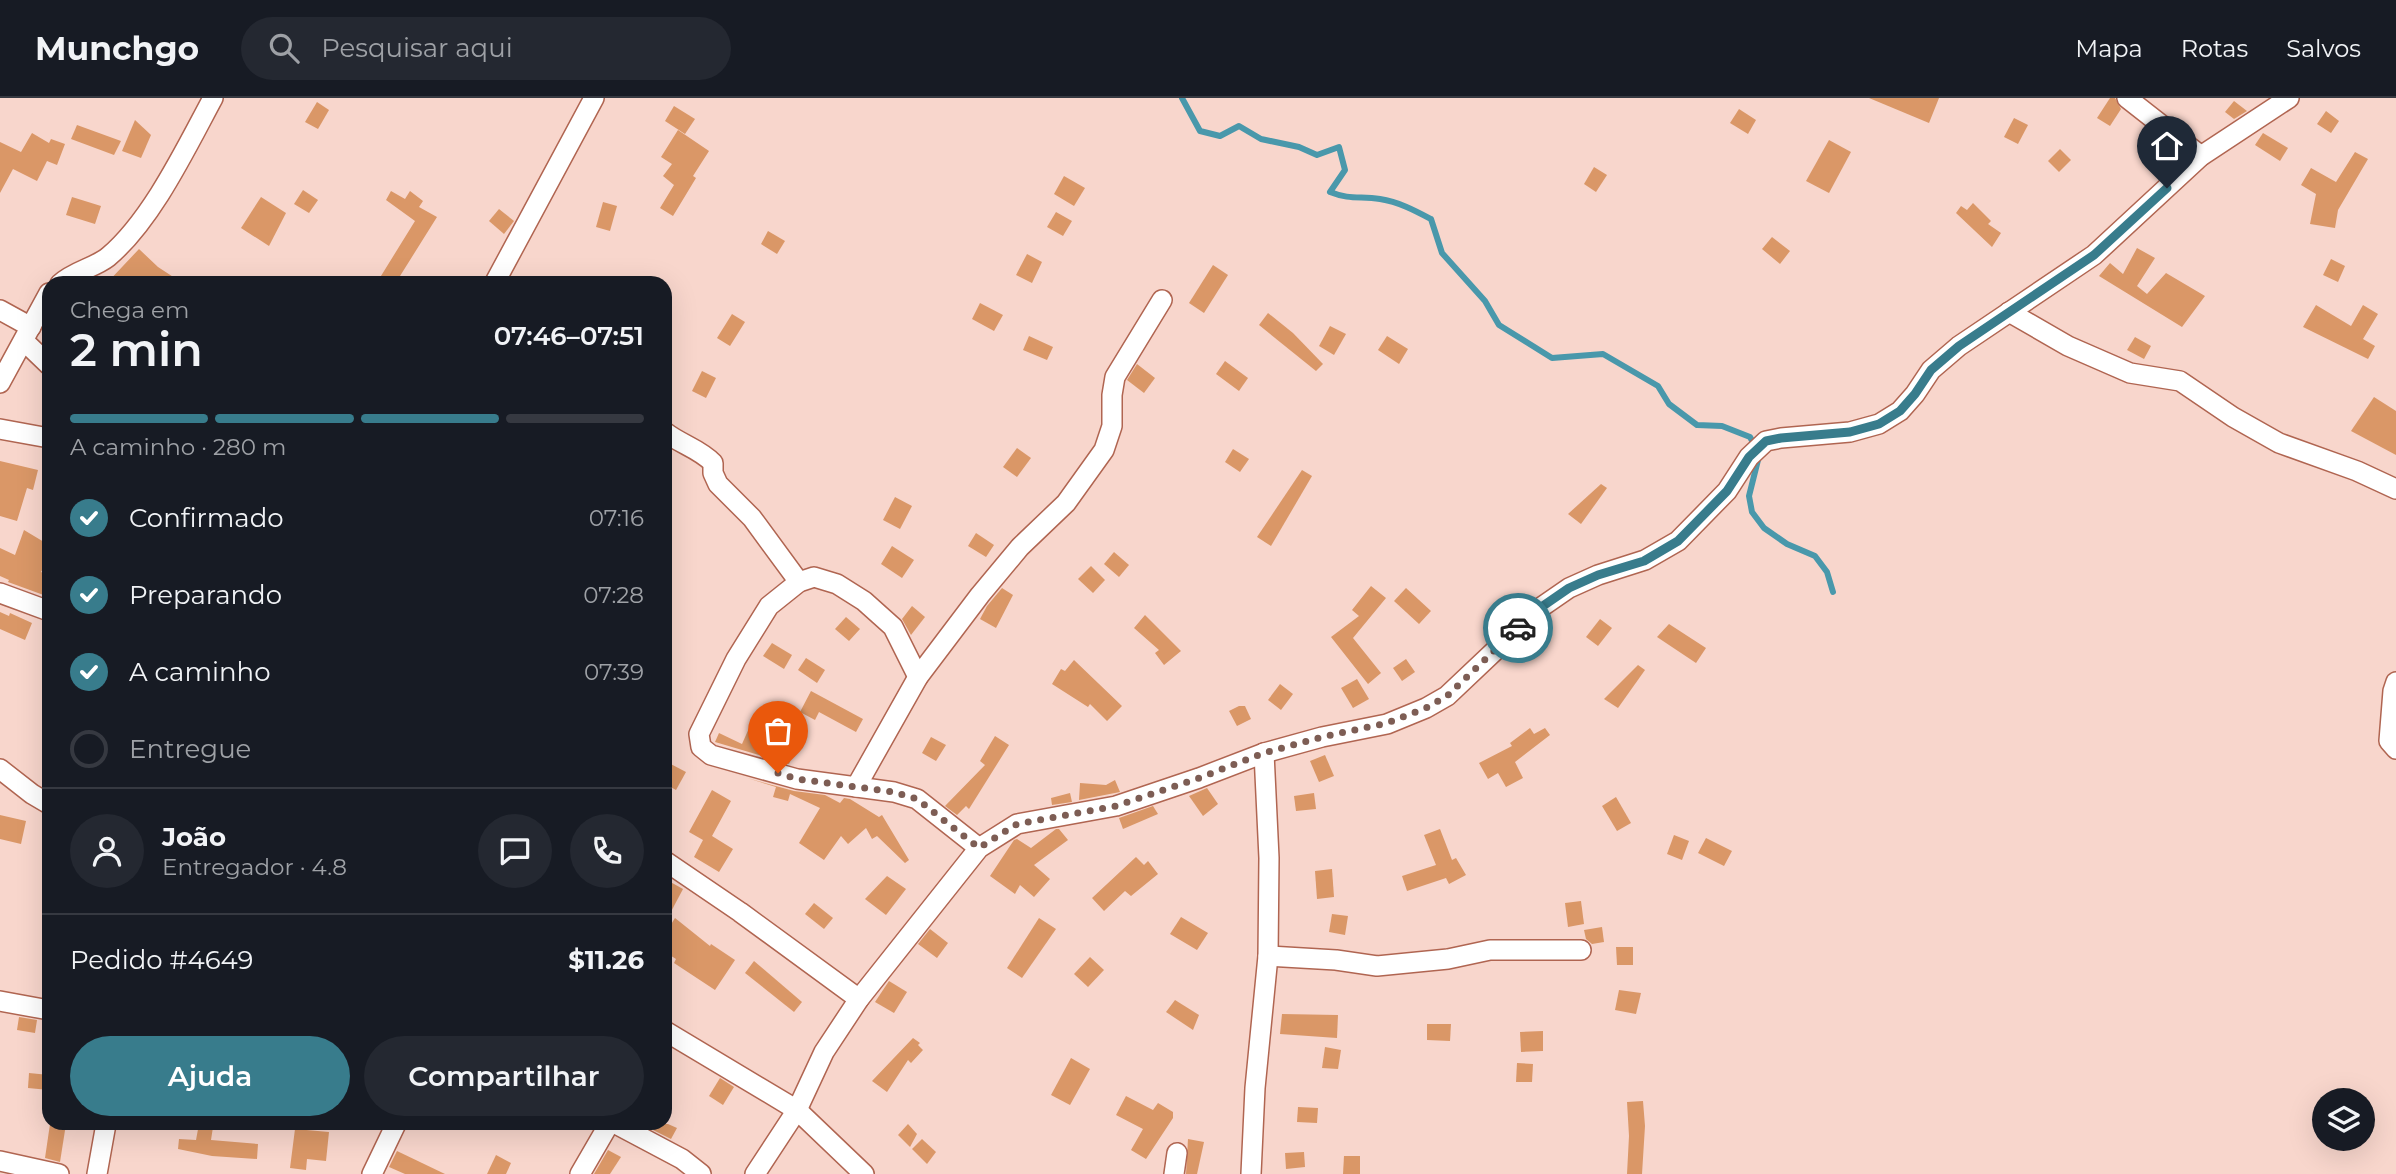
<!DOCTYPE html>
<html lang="pt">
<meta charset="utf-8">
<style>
:root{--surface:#171b24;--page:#242831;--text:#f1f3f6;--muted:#9ea1a6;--line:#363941;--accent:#387c8c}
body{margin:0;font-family:Montserrat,sans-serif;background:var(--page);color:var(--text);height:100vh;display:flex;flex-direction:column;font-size:26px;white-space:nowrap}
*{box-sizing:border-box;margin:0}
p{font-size:23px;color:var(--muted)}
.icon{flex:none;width:38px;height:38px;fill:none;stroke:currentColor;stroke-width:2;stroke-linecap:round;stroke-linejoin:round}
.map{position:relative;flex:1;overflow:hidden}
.sheet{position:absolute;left:42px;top:178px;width:630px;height:854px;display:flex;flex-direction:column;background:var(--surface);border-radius:21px;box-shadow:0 7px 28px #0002}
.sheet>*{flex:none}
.fabs{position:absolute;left:2312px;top:990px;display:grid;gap:14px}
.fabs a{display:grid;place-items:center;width:63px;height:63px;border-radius:50%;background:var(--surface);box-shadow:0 7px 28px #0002;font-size:35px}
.pin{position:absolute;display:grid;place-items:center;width:60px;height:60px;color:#fff;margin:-72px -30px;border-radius:50% 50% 50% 0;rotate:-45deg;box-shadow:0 0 7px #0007}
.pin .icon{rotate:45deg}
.courier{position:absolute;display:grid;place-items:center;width:70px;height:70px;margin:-35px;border:5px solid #387c8c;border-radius:50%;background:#fff;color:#222;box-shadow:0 2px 9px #0007}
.overview em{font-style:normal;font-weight:600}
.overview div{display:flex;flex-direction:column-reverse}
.overview{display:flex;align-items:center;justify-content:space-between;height:119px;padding:0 28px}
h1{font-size:46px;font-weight:600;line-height:52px}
.bar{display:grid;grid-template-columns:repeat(4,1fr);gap:10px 7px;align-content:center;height:84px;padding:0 28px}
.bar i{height:9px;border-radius:5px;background:var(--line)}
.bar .current{background:var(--accent)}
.bar p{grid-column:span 4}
.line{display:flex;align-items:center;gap:18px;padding:0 28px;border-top:2px solid var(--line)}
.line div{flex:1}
.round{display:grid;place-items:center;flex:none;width:74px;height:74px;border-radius:37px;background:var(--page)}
ol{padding:0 28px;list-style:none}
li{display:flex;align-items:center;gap:21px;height:77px}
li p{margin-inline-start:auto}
li .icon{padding:7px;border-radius:50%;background:var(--accent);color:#fff;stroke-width:4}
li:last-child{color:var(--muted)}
li i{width:38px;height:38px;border:4px solid var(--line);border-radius:50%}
.primary-button{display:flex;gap:14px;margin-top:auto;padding:14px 28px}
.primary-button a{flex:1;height:80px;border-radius:42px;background:var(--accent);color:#fff;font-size:28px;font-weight:600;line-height:80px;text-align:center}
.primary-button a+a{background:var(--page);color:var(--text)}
header{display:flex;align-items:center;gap:42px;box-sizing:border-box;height:98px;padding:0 35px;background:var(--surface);border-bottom:2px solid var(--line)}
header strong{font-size:33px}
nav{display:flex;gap:38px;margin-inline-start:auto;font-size:24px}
.search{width:490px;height:63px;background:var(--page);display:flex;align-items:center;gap:18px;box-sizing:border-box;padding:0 24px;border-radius:38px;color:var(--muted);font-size:26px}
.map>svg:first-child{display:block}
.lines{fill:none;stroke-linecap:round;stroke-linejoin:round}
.stream{stroke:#4998ab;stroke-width:6}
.building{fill:#da9767}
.street-casing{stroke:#b06551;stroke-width:22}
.street{stroke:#fff;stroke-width:19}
.done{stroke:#7d5d54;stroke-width:7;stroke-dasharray:0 12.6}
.route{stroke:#387c8c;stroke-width:9}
</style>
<header>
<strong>Munchgo</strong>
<div class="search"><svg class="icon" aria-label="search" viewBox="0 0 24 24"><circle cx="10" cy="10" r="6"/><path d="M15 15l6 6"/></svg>Pesquisar aqui</div>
<nav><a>Mapa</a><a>Rotas</a><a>Salvos</a></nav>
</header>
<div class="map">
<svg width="2396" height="1076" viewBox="0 0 2396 1076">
<rect width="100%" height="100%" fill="#f8d6cc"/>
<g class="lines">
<g class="stream">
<path d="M1182,0L1200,33L1220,38L1239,28L1261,41L1299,49L1317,57L1339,49L1345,72L1330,94C1350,102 1360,98 1380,101C1399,104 1414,112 1431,121L1442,155L1485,203L1499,227L1552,260L1603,256L1658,288L1669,306L1697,327L1722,328L1750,339L1755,348"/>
<polyline points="1759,358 1749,398 1752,414 1764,430 1787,446 1815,458 1827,474 1833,494"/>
</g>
</g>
<g class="building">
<polygon points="1869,0 1939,0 1929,25"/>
<polygon points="2110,0 2115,0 2121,11 2110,28 2097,20"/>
<polygon points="2234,3 2247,13 2234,21 2225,14"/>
<polygon points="317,4 329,12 318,31 305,24"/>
<polygon points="674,8 695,21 685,36 665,23"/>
<polygon points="1739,11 1756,22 1748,36 1730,25"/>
<polygon points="2326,13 2339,23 2331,35 2317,26"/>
<polygon points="2014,20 2028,27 2018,46 2004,39"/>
<polygon points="135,22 151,37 141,60 122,53"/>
<polygon points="77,27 121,43 114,57 71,41"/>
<polygon points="678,32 709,53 693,78 696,80 673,118 660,110 674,87 663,78 672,66 661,59"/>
<polygon points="32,35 49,45 51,41 65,46 57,67 47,63 37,83 13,71 0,95 0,44 21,54"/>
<polygon points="2263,35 2288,50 2280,63 2255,47"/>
<polygon points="1829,42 1851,54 1829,95 1806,83"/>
<polygon points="2060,51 2071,62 2059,74 2048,63"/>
<polygon points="2355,54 2368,61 2338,112 2335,130 2310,126 2316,96 2301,87 2311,70 2336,84"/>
<polygon points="1594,69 1607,77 1596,94 1584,86"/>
<polygon points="1064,78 1085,90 1074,108 1054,96"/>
<polygon points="303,92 318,102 309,115 294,106"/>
<polygon points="391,93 405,101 410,93 423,103 419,109 437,119 395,186 376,186 415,123 386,102"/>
<polygon points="72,99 101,108 95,126 66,117"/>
<polygon points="261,99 286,115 269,148 241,130"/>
<polygon points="603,104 617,108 610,133 596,129"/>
<polygon points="1973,105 1991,123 1988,126 2001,135 1992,149 1956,115 1961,108 1967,112"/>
<polygon points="499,111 514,123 504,136 489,123"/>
<polygon points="1056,114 1072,123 1063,138 1047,129"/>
<polygon points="768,133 785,143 777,156 761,146"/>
<polygon points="1772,139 1790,153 1780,166 1762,151"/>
<polygon points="2137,150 2155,160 2137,188 2147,196 2166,175 2205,198 2182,229 2099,178 2110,165 2123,176"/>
<polygon points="139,151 158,169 184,186 106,186"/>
<polygon points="1027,156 1042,164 1032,185 1016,177"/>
<polygon points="2331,161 2345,168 2338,184 2323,177"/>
<polygon points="1213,167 1228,177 1204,215 1189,205"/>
<polygon points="980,205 1003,217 994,233 972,221"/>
<polygon points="2316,207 2351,228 2363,207 2378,216 2363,241 2375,248 2368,261 2303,229"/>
<polygon points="1268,215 1293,235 1323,266 1316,273 1259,227"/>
<polygon points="732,216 745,224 730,248 717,240"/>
<polygon points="1330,228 1346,236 1334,257 1319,248"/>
<polygon points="1029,238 1053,249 1047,262 1023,252"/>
<polygon points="1387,238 1408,251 1399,266 1378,252"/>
<polygon points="2135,239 2151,248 2144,261 2127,252"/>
<polygon points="1225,263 1248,280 1239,293 1216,276"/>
<polygon points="1137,266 1155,280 1144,295 1127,282"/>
<polygon points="702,273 716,280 706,300 692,293"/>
<polygon points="2374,299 2396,313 2396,357 2351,333"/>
<polygon points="1017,350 1031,360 1017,379 1003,369"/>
<polygon points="1233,351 1249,361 1240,374 1225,364"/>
<polygon points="0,363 38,372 33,392 27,390 17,423 0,418"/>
<polygon points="1302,372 1312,378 1271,448 1257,439"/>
<polygon points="1601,386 1607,390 1581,426 1568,416"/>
<polygon points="895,399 912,408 900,431 883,422"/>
<polygon points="24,432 49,447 49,461 41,474 49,477 49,499 8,484 9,482 0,478 0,450 15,457"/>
<polygon points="976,435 994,447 986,459 968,448"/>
<polygon points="892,448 914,462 902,480 881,466"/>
<polygon points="1114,454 1129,467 1119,479 1104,466"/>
<polygon points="1091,468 1105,482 1093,495 1078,481"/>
<polygon points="1371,488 1386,500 1353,540 1381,575 1368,586 1331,539 1359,518 1352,512"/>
<polygon points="1002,490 1013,497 996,530 980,521 987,508"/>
<polygon points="1406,490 1431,513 1419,526 1394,503"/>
<polygon points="912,508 925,519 911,537 902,521"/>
<polygon points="0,514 9,518 10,515 32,525 25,542 0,531"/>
<polygon points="1145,517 1181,553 1164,567 1155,555 1159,552 1134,530"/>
<polygon points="846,519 860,531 849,543 835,531"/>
<polygon points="1600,521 1612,530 1598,548 1586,539"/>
<polygon points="1669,526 1706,550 1696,565 1657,539"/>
<polygon points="772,545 792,557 784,571 763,558"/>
<polygon points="806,560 825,572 817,585 798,572"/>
<polygon points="1406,561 1415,574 1402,583 1393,570"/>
<polygon points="1074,562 1122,608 1107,623 1090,606 1088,609 1052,586 1061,571 1065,573"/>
<polygon points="1638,567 1645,572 1618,610 1604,601"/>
<polygon points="1357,581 1369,601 1353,610 1341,590"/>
<polygon points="1280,586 1293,596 1281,612 1268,602"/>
<polygon points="811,593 863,621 856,634 819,614 815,622 800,614"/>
<polygon points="1239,608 1245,608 1251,621 1237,628 1229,613"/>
<polygon points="754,619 781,631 786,623 803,633 787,658 792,659 789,666 715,644 719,635 742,646"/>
<polygon points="1530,630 1534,636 1545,630 1550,637 1515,664 1523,680 1506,689 1498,675 1488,681 1479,665 1512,648 1510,645"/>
<polygon points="995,638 1009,647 969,711 966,708 957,717 945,708 985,667 980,663"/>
<polygon points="931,639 946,647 936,663 922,655"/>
<polygon points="1325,657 1334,678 1319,684 1310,663"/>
<polygon points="665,663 686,674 676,692 665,686"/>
<polygon points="747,680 794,693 825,697 840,705 844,700 850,701 879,719 882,717 909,762 905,765 877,738 872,741 866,730 848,746 841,738 824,762 799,745 820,710 790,696 788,703 773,699 776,689"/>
<polygon points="1115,682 1120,694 1079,702 1080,685 1106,687"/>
<polygon points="1207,690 1218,706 1203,718 1189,698"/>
<polygon points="712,692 731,703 712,738 733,751 719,774 694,759 703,742 689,734"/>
<polygon points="1070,695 1072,704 1052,707 1051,700"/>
<polygon points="1314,695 1316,711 1296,713 1294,698"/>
<polygon points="1616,699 1631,725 1617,733 1602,708"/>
<polygon points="1153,708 1158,716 1123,731 1119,720"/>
<polygon points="0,717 26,723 21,746 0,741"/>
<polygon points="1056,731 1059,731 1068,742 1034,767 1050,781 1034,799 1020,787 1015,796 990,778 1014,742 1017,741 1031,750"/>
<polygon points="1440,731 1452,762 1456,760 1466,777 1449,786 1446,780 1407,793 1402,778 1436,767 1424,737"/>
<polygon points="1674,737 1689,743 1682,762 1667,756"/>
<polygon points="1706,740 1732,753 1724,768 1698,755"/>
<polygon points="1136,759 1144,767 1148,763 1158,776 1131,798 1125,793 1104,813 1092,800"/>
<polygon points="1332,771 1334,799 1317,801 1315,773"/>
<polygon points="887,778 906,791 886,817 865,801"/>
<polygon points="665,781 683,791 665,825"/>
<polygon points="1581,803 1584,826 1568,829 1565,805"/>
<polygon points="814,805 833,820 824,831 805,816"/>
<polygon points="1332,816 1348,818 1345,837 1329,834"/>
<polygon points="1181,819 1208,835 1197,852 1170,836"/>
<polygon points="675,820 710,848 711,846 735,862 715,892 674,865 676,861 665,854 665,836"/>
<polygon points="1039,820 1056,831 1022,880 1007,870"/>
<polygon points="1602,829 1604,844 1592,846 1586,841 1584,832"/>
<polygon points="930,831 948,845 937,860 918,846"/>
<polygon points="1616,849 1633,849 1633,867 1617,867"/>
<polygon points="1090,859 1104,872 1088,889 1074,876"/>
<polygon points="754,863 802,904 794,914 745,875"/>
<polygon points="889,883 907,894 894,915 875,904"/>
<polygon points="1619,892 1641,895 1636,916 1615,912"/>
<polygon points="1175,902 1199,917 1193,932 1166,914"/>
<polygon points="1282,916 1338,917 1337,940 1280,936"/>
<polygon points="19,919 37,922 35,935 17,932"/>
<polygon points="1427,926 1451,926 1450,943 1427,942"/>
<polygon points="1543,933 1543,953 1521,954 1520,934"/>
<polygon points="913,940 920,945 918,947 923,952 911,965 908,962 887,994 872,983"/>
<polygon points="1325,949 1341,952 1338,971 1322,970"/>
<polygon points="1071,960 1090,971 1070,1007 1051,997"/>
<polygon points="1517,965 1533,966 1532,984 1516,984"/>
<polygon points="29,975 49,977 49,992 28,990"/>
<polygon points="720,980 734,989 723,1007 709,998"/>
<polygon points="1126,998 1153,1012 1158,1005 1173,1014 1173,1020 1146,1061 1131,1052 1143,1031 1116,1017"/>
<polygon points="1643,1003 1645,1028 1642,1076 1627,1076 1629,1038 1627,1004"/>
<polygon points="1298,1009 1318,1010 1317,1025 1297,1024"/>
<polygon points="50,1026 66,1026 60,1064 45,1060"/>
<polygon points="199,1026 213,1029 211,1042 258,1046 257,1061 212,1058 178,1051 179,1041 196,1042"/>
<polygon points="641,1026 668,1026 677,1030 671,1041"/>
<polygon points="908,1026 917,1036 910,1049 898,1037"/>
<polygon points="295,1031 329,1034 326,1063 307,1061 306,1072 290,1070"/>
<polygon points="922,1041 936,1054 927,1066 912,1051"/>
<polygon points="1188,1041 1204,1044 1197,1076 1186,1076"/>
<polygon points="608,1052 621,1059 610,1076 594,1076"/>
<polygon points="397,1053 445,1076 405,1076 389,1069"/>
<polygon points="1304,1054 1305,1069 1286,1071 1285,1055"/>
<polygon points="496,1057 511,1065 506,1076 487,1076"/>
<polygon points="1344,1058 1360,1058 1360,1076 1343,1076"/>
</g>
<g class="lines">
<g class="street-casing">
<g id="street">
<polyline points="2127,0 2201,58"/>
<path d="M60,186C74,173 94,170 108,159C152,122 186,50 213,0"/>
<polyline points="494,186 594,0"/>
<polyline points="0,212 31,229"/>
<polyline points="2009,214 2068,248 2130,275 2180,283 2233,319 2279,345 2357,373 2396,391"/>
<polyline points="24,243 49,267"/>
<polyline points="0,285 49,195"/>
<polyline points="0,331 49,340"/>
<path d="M665,334C680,346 700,351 713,365V375L718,386L752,420L799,484"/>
<polyline points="0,495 49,513"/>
<polyline points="918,579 893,529 864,503 837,486 814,479 799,484 769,508 736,561 699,636 701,649 711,657 797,681 894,694 917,701 979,750"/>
<polyline points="2396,584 2393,593 2389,643 2396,651"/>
<polyline points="0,671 32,696 49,706"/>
<polyline points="856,689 918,579 980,497 1020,449 1066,405 1104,352 1112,328 1112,297 1115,279 1162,202"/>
<polyline points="665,763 740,814 859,901"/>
<polyline points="1268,858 1336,862 1377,868 1448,861 1490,852 1581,852"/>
<polyline points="0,903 49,912"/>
<polyline points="665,933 797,1012 864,1076"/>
<polyline points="616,1026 682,1061 701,1076"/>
<polyline points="0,1063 59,1076"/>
<polyline points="97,1076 106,1026"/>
<polyline points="372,1076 396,1026"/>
<polyline points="580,1076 609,1026"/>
<polyline points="755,1076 797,1012 824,954 859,901 979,750 1017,726 1116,708 1199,680 1264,655 1322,639 1387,626 1426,610 1447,598 1540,510 1569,490 1598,477 1645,462 1678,443 1727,393 1749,359 1766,343 1781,340 1850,334 1879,326 1900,313 1915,296 1931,272 1959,248 2094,157 2201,58 2289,0"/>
<polyline points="1174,1076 1177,1055"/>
<polyline points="1251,1076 1255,990 1268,858 1269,760 1264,655"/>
</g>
</g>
<use href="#street" class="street"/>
</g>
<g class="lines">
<polyline class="done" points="778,675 797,681 894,694 917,701 979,750 1017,726 1116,708 1199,680 1264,655 1322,639 1387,625 1426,610 1447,598 1518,530"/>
<polyline class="route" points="1518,530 1540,510 1569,490 1598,477 1644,463 1678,443 1727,393 1749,359 1766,343 1781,340 1850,334 1879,326 1900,313 1915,296 1931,272 1959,248 2094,157 2167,90"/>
</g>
</svg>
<div class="fabs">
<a><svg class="icon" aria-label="layers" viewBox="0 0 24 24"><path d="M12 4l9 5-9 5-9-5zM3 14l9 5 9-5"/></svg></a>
</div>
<div class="pin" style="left:778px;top:675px;background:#ea580c"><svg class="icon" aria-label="bag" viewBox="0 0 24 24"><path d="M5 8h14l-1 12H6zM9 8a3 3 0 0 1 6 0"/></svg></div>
<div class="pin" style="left:2167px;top:90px;background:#1f2937"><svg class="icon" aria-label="home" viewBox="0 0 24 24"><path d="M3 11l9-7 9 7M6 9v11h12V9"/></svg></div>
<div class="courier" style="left:1518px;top:530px"><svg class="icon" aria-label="car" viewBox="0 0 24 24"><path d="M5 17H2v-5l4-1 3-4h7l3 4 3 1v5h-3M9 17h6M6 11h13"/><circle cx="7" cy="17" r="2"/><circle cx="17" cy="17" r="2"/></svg></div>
<section class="sheet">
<div class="overview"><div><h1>2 min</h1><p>Chega em</p></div><em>07:46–07:51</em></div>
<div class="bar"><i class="current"></i><i class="current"></i><i class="current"></i><i></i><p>A caminho · 280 m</p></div>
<ol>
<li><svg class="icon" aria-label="check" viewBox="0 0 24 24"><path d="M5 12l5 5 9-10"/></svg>Confirmado<p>07:16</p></li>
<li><svg class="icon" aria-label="check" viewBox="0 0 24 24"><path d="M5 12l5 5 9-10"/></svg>Preparando<p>07:28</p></li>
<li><svg class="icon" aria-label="check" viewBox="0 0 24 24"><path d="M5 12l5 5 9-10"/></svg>A caminho<p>07:39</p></li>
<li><i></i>Entregue</li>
</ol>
<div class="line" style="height:126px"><a class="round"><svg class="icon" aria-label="person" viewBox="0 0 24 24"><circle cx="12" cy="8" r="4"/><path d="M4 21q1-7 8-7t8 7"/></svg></a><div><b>João</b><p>Entregador · 4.8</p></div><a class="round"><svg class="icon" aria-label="chat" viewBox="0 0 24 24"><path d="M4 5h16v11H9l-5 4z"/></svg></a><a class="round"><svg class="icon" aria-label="phone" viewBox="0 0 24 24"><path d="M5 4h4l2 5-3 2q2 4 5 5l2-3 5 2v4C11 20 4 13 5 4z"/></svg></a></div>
<div class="line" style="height:91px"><div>Pedido #4649</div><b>$11.26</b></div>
<div class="primary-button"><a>Ajuda</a><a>Compartilhar</a></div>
</section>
</div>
